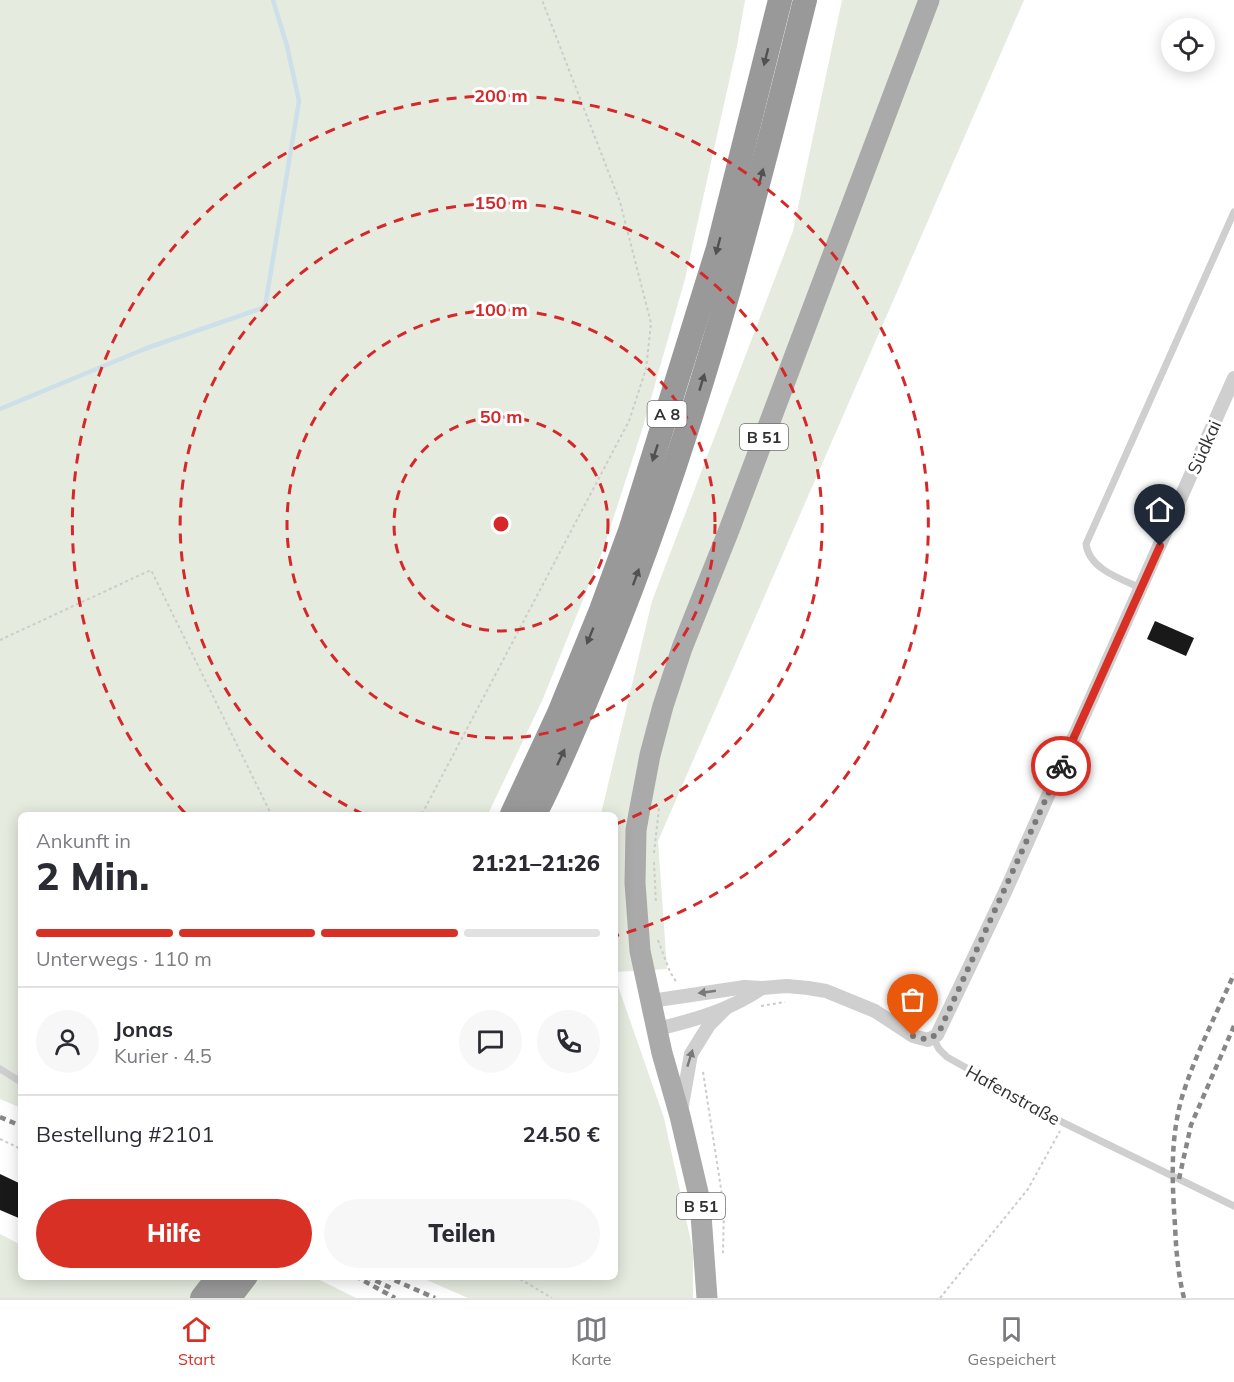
<!DOCTYPE html>
<html lang="de">
<meta charset="utf-8">
<style>
:root{--surface:#fff;--page:#f7f7f7;--text:#2b2b33;--muted:#7c7c81;--line:#e1e1e2;--accent:#d93025}
body{margin:0;font-family:Mulish,sans-serif;background:var(--page);color:var(--text);height:100vh;display:flex;flex-direction:column;font-size:22px;white-space:nowrap}
*{box-sizing:border-box;margin:0}
p{font-size:20px;color:var(--muted)}
.icon{flex:none;width:33px;height:33px;fill:none;stroke:currentColor;stroke-width:2;stroke-linecap:round;stroke-linejoin:round}
.map{position:relative;flex:1;overflow:hidden}
.side{position:absolute;left:18px;top:812px;width:600px;height:468px;display:flex;flex-direction:column;background:var(--surface);border-radius:9px;box-shadow:0 3px 15px #0003}
.side>*{flex:none}
.controls{position:absolute;left:1161px;top:18px;display:grid;gap:12px}
.controls a{display:grid;place-items:center;width:54px;height:54px;border-radius:50%;background:var(--surface);box-shadow:0 3px 15px #0003;font-size:30px}
.pin{position:absolute;display:grid;place-items:center;width:51px;height:51px;color:#fff;margin:-62px -26px;border-radius:50% 50% 50% 0;rotate:-45deg;box-shadow:0 0 6px #0007}
.pin .icon{rotate:45deg}
.courier{position:absolute;display:grid;place-items:center;width:60px;height:60px;margin:-30px;border:4px solid #d93025;border-radius:50%;background:#fff;color:#222;box-shadow:0 2px 8px #0007}
.summary em{font-style:normal;font-weight:800}
.summary div{display:flex;flex-direction:column-reverse}
.summary{display:flex;align-items:center;justify-content:space-between;height:102px;padding:0 18px}
h1{font-size:39px;font-weight:800;line-height:45px}
.bar{display:grid;grid-template-columns:repeat(4,1fr);gap:9px 6px;align-content:center;height:72px;padding:0 18px}
.bar i{height:8px;border-radius:4px;background:var(--line)}
.bar .active{background:var(--accent)}
.bar p{grid-column:span 4}
.line{display:flex;align-items:center;gap:15px;padding:0 18px;border-top:2px solid var(--line)}
.line div{flex:1}
.round{display:grid;place-items:center;flex:none;width:63px;height:63px;border-radius:32px;background:var(--page)}
.button{display:flex;gap:12px;margin-top:auto;padding:12px 18px}
.button a{flex:1;height:69px;border-radius:36px;background:var(--accent);color:#fff;font-size:24px;font-weight:800;line-height:69px;text-align:center}
.button a+a{background:var(--page);color:var(--text)}
.tabs{display:flex;justify-content:space-around;align-items:center;height:84px;border-top:2px solid var(--line);background:var(--surface);font-size:16px;color:var(--muted)}
.tabs a{display:grid;justify-items:center;gap:3px}
.tabs .active{color:var(--accent)}
.map>svg:first-child{display:block}
.green{fill:#e5ebdf}
.lines{fill:none;stroke-linecap:round;stroke-linejoin:round}
.stream{stroke:#cddfe9;stroke-width:4.5}
.building{fill:#191919}
.path{stroke:#ccc;stroke-width:2;stroke-dasharray:3 3;stroke-linecap:butt}
.service{stroke:#cfcfcf;stroke-width:7}
.minor{stroke:#cfcfcf;stroke-width:14}
.primary{stroke:#aaa;stroke-width:21}
.motorway{stroke:#999;stroke-width:24}
.rail{stroke:#878787;stroke-width:4.5;stroke-dasharray:6 4.5;stroke-linecap:butt}
.oneway{fill:#515151}
.oneway2{fill:#797979}
.done{stroke:#7a7a7a;stroke-width:6;stroke-dasharray:0 10.8}
.route{stroke:#d93025;stroke-width:8}
.ring{fill:none;stroke:#d62828;stroke-width:3;stroke-dasharray:10 8}
.labels{text-anchor:middle;dominant-baseline:central;stroke-width:6;stroke-linejoin:round;paint-order:stroke}
.shield{fill:#fff;stroke:#707070;stroke-width:1.5}
.shield-label{font-size:16px;font-weight:bold;fill:#323232}
.street-label{font-size:18px;fill:#323232;stroke:#fff}
.centre{fill:#d62828;stroke:#fff;stroke-width:3}
.ring-label{font-size:18px;text-anchor:middle;font-weight:bold;fill:#d62828;stroke:#fff;stroke-width:6;stroke-linejoin:round;paint-order:stroke}
</style>
<div class="map">
<svg width="1234" height="1298" viewBox="0 0 1234 1298">
<rect width="100%" height="100%" fill="#fff"/>
<g class="green">
<polygon points="0,0 745,0 737,46 685,279 642,430 603,550 542,701 488,814 21,814 21,1108 0,1099"/>
<polygon points="842,0 1024,0 658,841 667,969 615,972 615,814 601,814 652,601 793,231"/>
<polygon points="615,983 617,983 664,1118 693,1251 693,1298 468,1298 420,1277 615,1276"/>
<polygon points="0,1234 21,1245 21,1276 314,1277 356,1298 0,1298"/>
</g>
<g class="lines">
<polyline class="stream" points="0,409 147,348 265,307 299,101 287,46 273,0"/>
</g>
<g class="building">
<polygon points="1155,621 1194,638 1186,656 1147,639"/>
<polygon points="0,1174 21,1184 21,1219 0,1210"/>
</g>
<g class="lines">
<g class="path">
<polyline points="0,640 151,570 271,814"/>
<polyline points="422,814 629,421 646,369 651,323 620,202 542,0"/>
<polyline points="654,853 659,808"/>
<polyline points="654,862 656,904"/>
<polyline points="658,940 670,972 677,983"/>
<polyline points="761,1006 785,1002"/>
<polyline points="703,1072 724,1208 723,1253"/>
<polyline points="0,1139 21,1149"/>
<polyline points="515,1276 552,1298"/>
<polyline points="940,1298 1028,1189 1060,1131"/>
</g>
<g class="service">
<path d="M1141,588C1121,579 1089,569 1086,544L1234,212"/>
<polyline points="933,1038 939,1049 947,1057 1064,1123 1234,1206"/>
<polyline points="0,1069 21,1082"/>
</g>
<g class="minor">
<polyline points="651,1001 745,987 762,988 787,986 808,988 826,991 875,1011 913,1036 928,1040 937,1035 1006,890 1234,378"/>
<path d="M657,1029C695,1020 730,1010 762,988"/>
<polyline points="681,1111 691,1054 709,1025 725,1009"/>
</g>
<polyline class="primary" points="707,1298 700,1201 680,1116 662,1053 640,951 635,883 636,830 640,808 650,755 663,706 682,648 729,530 929,0"/>
<g class="motorway">
<polyline points="512,814 559,713 601,610 630,531 718,248 780,0"/>
<path d="M535,814C559,768 579,718 599,670C689,454 749,227 805,0"/>
<polyline points="202,1298 219,1276"/>
<polyline points="229,1298 246,1276"/>
</g>
<g class="rail">
<polyline points="0,1117 21,1126"/>
<polyline points="1179,1179 1191,1125 1234,1026"/>
<polyline points="355,1276 395,1298"/>
<polyline points="366,1276 393,1289"/>
<polyline points="385,1276 435,1298"/>
<path d="M1184,1298C1178,1274 1176,1250 1175,1225C1172,1182 1170,1139 1182,1097C1195,1055 1216,1015 1234,974"/>
</g>
</g>
<defs><path id="oneway-solid" d="M-6-.8H1V-3.2L6.5 0L1 3.2V.8H-6Z" transform="scale(1.5)"/></defs>
<g class="oneway">
<use href="#oneway-solid" transform="translate(766 57) rotate(104)"/>
<use href="#oneway-solid" transform="translate(761 177) rotate(-75)"/>
<use href="#oneway-solid" transform="translate(718 246) rotate(105)"/>
<use href="#oneway-solid" transform="translate(702 382) rotate(-73)"/>
<use href="#oneway-solid" transform="translate(655 453) rotate(108)"/>
<use href="#oneway-solid" transform="translate(636 577) rotate(-70)"/>
<use href="#oneway-solid" transform="translate(590 636) rotate(112)"/>
<use href="#oneway-solid" transform="translate(561 757) rotate(-65)"/>
</g>
<g class="oneway2">
<use href="#oneway-solid" transform="translate(707 992) rotate(172)"/>
<use href="#oneway-solid" transform="translate(690 1058) rotate(-73)"/>
</g>
<g class="lines">
<path class="done" d="M913,1036C925,1040 931,1041 940,1030L1061,766"/>
<polyline class="route" points="1061,766 1160,546"/>
</g>
<g class="ring">
<circle cx="501" cy="524" r="107"/>
<circle cx="501" cy="524" r="214"/>
<path d="M363 814A321 321 0 1 1 616 824"/>
<path d="M185 813A428 428 0 1 1 615 936"/>
</g>
<g class="labels">
<g class="shield">
<rect x="647.5" y="401" width="39" height="26" rx="4.5"/>
<rect x="740" y="424" width="48" height="26" rx="4.5"/>
<rect x="677" y="1193" width="48" height="26" rx="4.5"/>
</g>
<g class="shield-label">
<text x="667" y="414">A 8</text>
<text x="764" y="437">B 51</text>
<text x="701" y="1206">B 51</text>
</g>
<g class="street-label">
<text transform="translate(1204 447) rotate(-66)">Südkai</text>
<text transform="translate(1013 1095) rotate(29)">Hafenstraße</text>
</g>
</g>
<circle cx="501" cy="524" r="9" class="centre"/>
<g class="ring-label">
<text x="501" y="102">200 m</text>
<text x="501" y="209">150 m</text>
<text x="501" y="316">100 m</text>
<text x="501" y="423">50 m</text>
</g>
</svg>
<div class="controls">
<a><svg class="icon" aria-label="locate" viewBox="0 0 24 24"><circle cx="12" cy="12" r="6"/><path d="M12 2v4M12 18v4M2 12h4M18 12h4"/></svg></a>
</div>
<div class="pin" style="left:913px;top:1036px;background:#ea580c"><svg class="icon" aria-label="bag" viewBox="0 0 24 24"><path d="M5 8h14l-1 12H6zM9 8a3 3 0 0 1 6 0"/></svg></div>
<div class="pin" style="left:1160px;top:546px;background:#1f2937"><svg class="icon" aria-label="home" viewBox="0 0 24 24"><path d="M3 11l9-7 9 7M6 9v11h12V9"/></svg></div>
<div class="courier" style="left:1061px;top:766px"><svg class="icon" aria-label="bike" viewBox="0 0 24 24"><circle cx="6" cy="16" r="4"/><circle cx="18" cy="16" r="4"/><path d="M6 16l4-8h5l3 8M10 8l3 8H6M13 5h3"/></svg></div>
<section class="side">
<div class="summary"><div><h1>2 Min.</h1><p>Ankunft in</p></div><em>21:21–21:26</em></div>
<div class="bar"><i class="active"></i><i class="active"></i><i class="active"></i><i></i><p>Unterwegs · 110 m</p></div>
<div class="line" style="height:108px"><a class="round"><svg class="icon" aria-label="person" viewBox="0 0 24 24"><circle cx="12" cy="8" r="4"/><path d="M4 21q1-7 8-7t8 7"/></svg></a><div><b>Jonas</b><p>Kurier · 4.5</p></div><a class="round"><svg class="icon" aria-label="chat" viewBox="0 0 24 24"><path d="M4 5h16v11H9l-5 4z"/></svg></a><a class="round"><svg class="icon" aria-label="phone" viewBox="0 0 24 24"><path d="M5 4h4l2 5-3 2q2 4 5 5l2-3 5 2v4C11 20 4 13 5 4z"/></svg></a></div>
<div class="line" style="height:78px"><div>Bestellung #2101</div><b>24.50 €</b></div>
<div class="button"><a>Hilfe</a><a>Teilen</a></div>
</section>
</div>
<nav class="tabs">
<a class="active"><svg class="icon" aria-label="home" viewBox="0 0 24 24"><path d="M3 11l9-7 9 7M6 9v11h12V9"/></svg>Start</a>
<a><svg class="icon" aria-label="map" viewBox="0 0 24 24"><path d="M3 6l6-2 6 2 6-2v14l-6 2-6-2-6 2zM9 4v14M15 6v14"/></svg>Karte</a>
<a><svg class="icon" aria-label="saved" viewBox="0 0 24 24"><path d="M7 4h10v16l-5-4-5 4z"/></svg>Gespeichert</a>
</nav>
